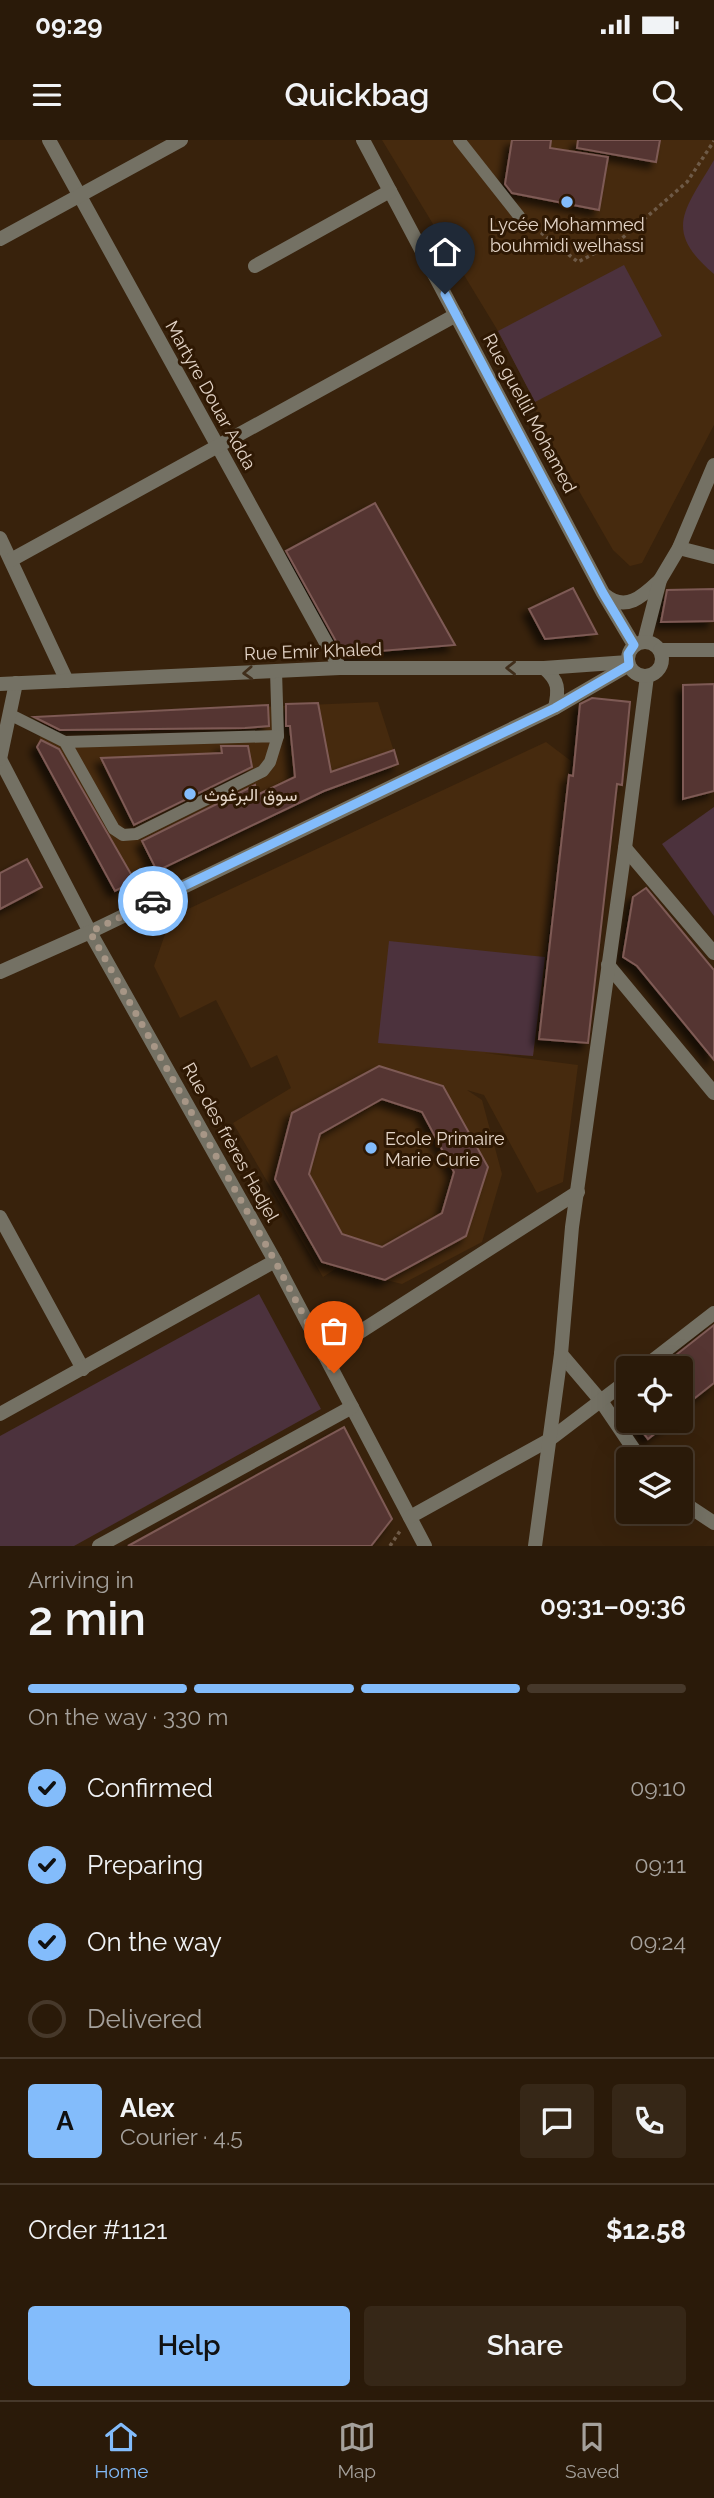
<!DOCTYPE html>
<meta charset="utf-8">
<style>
:root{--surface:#2a1a09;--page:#362717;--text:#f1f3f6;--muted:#a5a19c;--line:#46382a;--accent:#83bcfb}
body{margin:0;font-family:Raleway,Vazirmatn,sans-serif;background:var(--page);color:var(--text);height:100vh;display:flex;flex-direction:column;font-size:26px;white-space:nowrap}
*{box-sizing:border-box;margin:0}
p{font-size:23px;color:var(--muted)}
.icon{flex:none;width:38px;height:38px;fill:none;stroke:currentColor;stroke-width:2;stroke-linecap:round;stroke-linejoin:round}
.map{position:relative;height:1406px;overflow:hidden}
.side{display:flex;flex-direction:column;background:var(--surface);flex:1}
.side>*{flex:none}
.controls{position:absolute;left:616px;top:1216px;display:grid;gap:14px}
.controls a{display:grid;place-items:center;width:77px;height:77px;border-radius:7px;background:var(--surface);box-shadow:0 7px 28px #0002,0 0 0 2px var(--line);font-size:35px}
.pin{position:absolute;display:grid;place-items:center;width:60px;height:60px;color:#fff;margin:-72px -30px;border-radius:50% 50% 50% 0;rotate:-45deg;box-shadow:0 0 7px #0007}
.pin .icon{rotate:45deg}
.courier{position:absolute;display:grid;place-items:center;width:70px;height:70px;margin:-35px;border:5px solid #83bcfb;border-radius:50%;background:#fff;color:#222;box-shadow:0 2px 9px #0007}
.overview em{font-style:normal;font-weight:600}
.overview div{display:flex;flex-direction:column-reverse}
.overview{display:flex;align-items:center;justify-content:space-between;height:119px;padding:0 28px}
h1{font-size:46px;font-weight:600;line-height:52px}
.bar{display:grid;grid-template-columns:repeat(4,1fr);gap:10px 7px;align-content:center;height:84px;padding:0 28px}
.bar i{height:9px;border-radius:5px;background:var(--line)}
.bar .on{background:var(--accent)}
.bar p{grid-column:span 4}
.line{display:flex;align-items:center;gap:18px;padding:0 28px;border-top:2px solid var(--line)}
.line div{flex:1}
.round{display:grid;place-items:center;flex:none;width:74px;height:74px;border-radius:7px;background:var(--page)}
ol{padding:0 28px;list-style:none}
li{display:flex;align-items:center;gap:21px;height:77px}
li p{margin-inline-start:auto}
li .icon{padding:7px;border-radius:50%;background:var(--accent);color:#111;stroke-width:4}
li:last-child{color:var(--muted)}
li i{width:38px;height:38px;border:4px solid var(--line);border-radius:50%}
.action{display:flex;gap:14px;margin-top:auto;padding:14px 28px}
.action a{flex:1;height:80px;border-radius:7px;background:var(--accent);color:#111;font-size:28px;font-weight:600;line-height:80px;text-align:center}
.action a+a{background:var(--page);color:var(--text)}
.status{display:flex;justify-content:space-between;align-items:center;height:49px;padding:0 35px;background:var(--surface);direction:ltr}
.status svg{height:19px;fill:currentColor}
header{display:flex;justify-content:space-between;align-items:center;height:91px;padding:0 28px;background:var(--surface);font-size:32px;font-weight:600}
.menu{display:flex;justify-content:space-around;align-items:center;height:98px;border-top:2px solid var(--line);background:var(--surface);font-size:19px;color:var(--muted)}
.menu a{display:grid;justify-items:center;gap:4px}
.menu .on{color:var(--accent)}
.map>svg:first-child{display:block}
.built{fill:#462a0e}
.green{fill:#4c323d}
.building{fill:#543632;stroke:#7e5a55;stroke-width:2;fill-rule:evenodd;filter:url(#shadow)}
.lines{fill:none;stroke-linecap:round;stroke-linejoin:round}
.path{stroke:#6e5a47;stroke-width:3.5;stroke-dasharray:3.5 3.5;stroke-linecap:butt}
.service{stroke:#747164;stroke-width:12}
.minor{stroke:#747164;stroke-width:14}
.tertiary{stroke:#747164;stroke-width:14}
.oneway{stroke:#402e1b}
.done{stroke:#a79686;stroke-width:7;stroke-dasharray:0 12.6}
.route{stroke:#83bcfb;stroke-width:9}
.poi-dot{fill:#83bcfb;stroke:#2e1803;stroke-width:2.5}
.labels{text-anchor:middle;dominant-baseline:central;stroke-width:6;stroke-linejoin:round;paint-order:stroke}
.poi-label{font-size:18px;fill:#e3d4c7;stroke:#2e1803;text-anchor:start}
.street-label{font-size:18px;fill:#e3d4c7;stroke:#2e1803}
</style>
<div class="status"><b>09:29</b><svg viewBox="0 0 49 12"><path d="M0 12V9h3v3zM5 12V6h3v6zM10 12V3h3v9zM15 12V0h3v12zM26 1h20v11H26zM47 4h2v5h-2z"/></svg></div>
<header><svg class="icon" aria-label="menu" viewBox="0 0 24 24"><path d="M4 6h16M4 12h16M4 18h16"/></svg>Quickbag<svg class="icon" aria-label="search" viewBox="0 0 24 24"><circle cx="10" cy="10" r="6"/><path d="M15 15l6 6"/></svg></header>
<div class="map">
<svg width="714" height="1406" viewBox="0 0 714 1406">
<defs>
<filter id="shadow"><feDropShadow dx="-6" dy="6" stdDeviation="3.5" flood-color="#0009"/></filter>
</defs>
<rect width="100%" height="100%" fill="#38220c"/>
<g class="built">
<polygon points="382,0 714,0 714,285 642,423 630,426 613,410 537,278 535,262 498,191"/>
<polygon points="378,562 398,624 324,651 115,751 37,607 46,576"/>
<polygon points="546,602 571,621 533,916 485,913 578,925 563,1042 537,1053 484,955 467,950 482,960 502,1034 482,1102 402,1144 337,1128 323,1137 233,983 291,948 277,915 251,928 216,860 180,878 154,826 171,777"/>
</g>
<g class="green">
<path d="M714,20V134C662,90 685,70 714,20Z"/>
<polygon points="624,125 662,196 535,262 498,191"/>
<polygon points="714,667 714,776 662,704"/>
<polygon points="389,801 545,817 533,916 378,903"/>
<polygon points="259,1154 321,1269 74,1406 0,1406 0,1296"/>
</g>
<g class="building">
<polygon points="512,0 551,0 550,8 608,17 599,70 512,53 505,44"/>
<polygon points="578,0 660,0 656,22 577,8"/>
<polygon points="375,363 455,505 343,514 286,411"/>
<polygon points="573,448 597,494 545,499 529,469"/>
<polygon points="714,449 714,481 661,482 667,450"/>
<polygon points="714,544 714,651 683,659 683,545"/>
<polygon points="592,558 630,562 622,645 617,644 588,903 539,899 569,635 573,636 580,564"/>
<polygon points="318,563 331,632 394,610 398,624 324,651 157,731 142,701 255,645 257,655 295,637 290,586 286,586 286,564"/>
<polygon points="268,565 269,586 245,588 60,590 34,577"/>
<polygon points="41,600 59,609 135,741 115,751 37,607"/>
<polygon points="221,606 248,606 252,627 134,685 101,618 222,613"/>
<polygon points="27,719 42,747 0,769 0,733"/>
<polygon points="646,748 714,830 714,920 637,826 623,817 633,757"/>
<path d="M379,926L443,946L488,1027L466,1096L385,1140L322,1122L275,1039L292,973ZM382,959L422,972L454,1032L442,1073L382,1107L342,1094L309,1034L320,994Z"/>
<polygon points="714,1185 714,1243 681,1269 681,1228 673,1228 667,1222"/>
<polygon points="634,1281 671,1281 648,1299"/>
<polygon points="344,1287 392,1379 371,1406 128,1406"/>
</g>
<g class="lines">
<g class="path">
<polyline points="530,84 578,122 620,100 687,42 714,1"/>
<polyline points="390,1406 400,1391"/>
</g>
<g class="service">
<polyline points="459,0 519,76"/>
<polyline points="276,531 278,596"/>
<polyline points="9,574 65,602 278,596 270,622 263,631 136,694 123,695 114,689 65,602"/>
</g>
<g class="minor">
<polyline points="49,0 340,528"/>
<polyline points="363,0 603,453 634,505"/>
<polyline points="0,99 181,0"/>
<polyline points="255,126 390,51"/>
<polyline points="0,398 67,541"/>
<polyline points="679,408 714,417"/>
<polyline points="11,420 456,175"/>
<path d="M605,455C626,473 644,455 660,440"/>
<polyline points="644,502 660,440 679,408 714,325"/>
<polyline points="0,619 90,792 275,1121 425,1406"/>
<polyline points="0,619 16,543"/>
<polyline points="625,708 714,813"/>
<polyline points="608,825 714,953"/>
<polyline points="0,832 90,792 555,568 629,525"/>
<polyline points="0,1077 83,1229"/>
<polyline points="561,1214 601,1261 641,1320"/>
<polyline points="324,1215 578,1052"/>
<polyline points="643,1228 714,1173"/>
<polyline points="0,1274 275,1121"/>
<polyline points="681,1361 714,1383"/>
<polyline points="410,1377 549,1300 628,1240"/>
<polyline points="99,1406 352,1267"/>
<polyline points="535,1406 561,1214 572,1087 625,708 647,536"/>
</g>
<g class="tertiary">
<circle cx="645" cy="519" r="17"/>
<polyline points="660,510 714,510"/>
<path d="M544,528C559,541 559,549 555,568"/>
<polyline points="0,544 340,528 544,528 628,522"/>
</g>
</g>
<defs><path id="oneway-chevron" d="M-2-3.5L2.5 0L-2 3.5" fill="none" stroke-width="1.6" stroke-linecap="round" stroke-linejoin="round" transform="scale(1.75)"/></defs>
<g class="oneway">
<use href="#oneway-chevron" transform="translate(511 528) rotate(180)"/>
<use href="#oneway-chevron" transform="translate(248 533) rotate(177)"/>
</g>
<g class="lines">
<polyline class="done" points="153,761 90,792 275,1121 334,1233"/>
<polyline class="route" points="153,761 555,568 629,525 628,514 634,505 603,453 445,154"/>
</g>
<g class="poi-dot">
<circle cx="567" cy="62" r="7"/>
<circle cx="190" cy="654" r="7"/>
<circle cx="371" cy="1008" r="7"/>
</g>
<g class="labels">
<g class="poi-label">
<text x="567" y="84" text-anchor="middle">Lycée Mohammed<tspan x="567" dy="21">bouhmidi welhassi</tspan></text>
<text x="204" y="654">سوق البرغوث</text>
<text x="385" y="998">Ecole Primaire<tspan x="385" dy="21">Marie Curie</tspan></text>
</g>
<g class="street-label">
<text transform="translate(211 255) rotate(61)">Martyre Douar Adda</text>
<text transform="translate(530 273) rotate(62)">Rue guellil Mohamed</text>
<text transform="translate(313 511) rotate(-2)">Rue Emir Khaled</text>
<text transform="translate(231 1002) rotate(61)">Rue des frères Hadjel</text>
</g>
</g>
</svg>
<div class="controls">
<a><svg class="icon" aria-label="locate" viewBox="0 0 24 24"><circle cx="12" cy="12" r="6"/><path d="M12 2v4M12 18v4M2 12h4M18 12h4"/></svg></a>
<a><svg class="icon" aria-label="layers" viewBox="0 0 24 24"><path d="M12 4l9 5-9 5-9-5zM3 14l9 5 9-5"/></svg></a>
</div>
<div class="pin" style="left:334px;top:1233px;background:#ea580c"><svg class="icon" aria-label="bag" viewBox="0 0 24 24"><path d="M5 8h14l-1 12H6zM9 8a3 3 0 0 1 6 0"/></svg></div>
<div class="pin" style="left:445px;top:154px;background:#1f2937"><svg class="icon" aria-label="home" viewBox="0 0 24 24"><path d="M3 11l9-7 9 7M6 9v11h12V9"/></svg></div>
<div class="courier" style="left:153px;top:761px"><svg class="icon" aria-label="car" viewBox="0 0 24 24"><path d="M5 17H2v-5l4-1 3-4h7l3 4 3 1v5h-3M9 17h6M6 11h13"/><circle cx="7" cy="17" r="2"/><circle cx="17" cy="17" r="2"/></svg></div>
</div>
<section class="side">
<div class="overview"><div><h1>2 min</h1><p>Arriving in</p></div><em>09:31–09:36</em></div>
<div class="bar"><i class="on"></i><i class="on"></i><i class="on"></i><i></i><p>On the way · 330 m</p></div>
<ol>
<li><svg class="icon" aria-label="check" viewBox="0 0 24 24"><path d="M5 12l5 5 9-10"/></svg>Confirmed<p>09:10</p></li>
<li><svg class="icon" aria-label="check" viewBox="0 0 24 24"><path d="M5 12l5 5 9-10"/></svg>Preparing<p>09:11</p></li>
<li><svg class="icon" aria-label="check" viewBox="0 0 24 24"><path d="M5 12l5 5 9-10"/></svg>On the way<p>09:24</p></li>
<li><i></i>Delivered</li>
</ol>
<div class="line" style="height:126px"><b class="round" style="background:var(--accent);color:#111">A</b><div><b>Alex</b><p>Courier · 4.5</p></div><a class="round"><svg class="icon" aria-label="chat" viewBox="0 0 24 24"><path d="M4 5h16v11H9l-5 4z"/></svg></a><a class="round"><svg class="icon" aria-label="phone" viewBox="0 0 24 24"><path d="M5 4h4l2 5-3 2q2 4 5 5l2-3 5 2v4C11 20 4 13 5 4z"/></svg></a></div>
<div class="line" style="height:91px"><div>Order #1121</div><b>$12.58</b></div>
<div class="action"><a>Help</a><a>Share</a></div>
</section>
<nav class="menu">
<a class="on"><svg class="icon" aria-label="home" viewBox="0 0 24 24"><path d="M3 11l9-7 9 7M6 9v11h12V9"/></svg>Home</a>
<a><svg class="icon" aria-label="map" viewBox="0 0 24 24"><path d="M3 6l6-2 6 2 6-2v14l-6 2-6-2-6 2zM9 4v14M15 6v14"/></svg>Map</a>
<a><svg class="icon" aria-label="saved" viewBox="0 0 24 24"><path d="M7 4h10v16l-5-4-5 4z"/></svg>Saved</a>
</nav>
